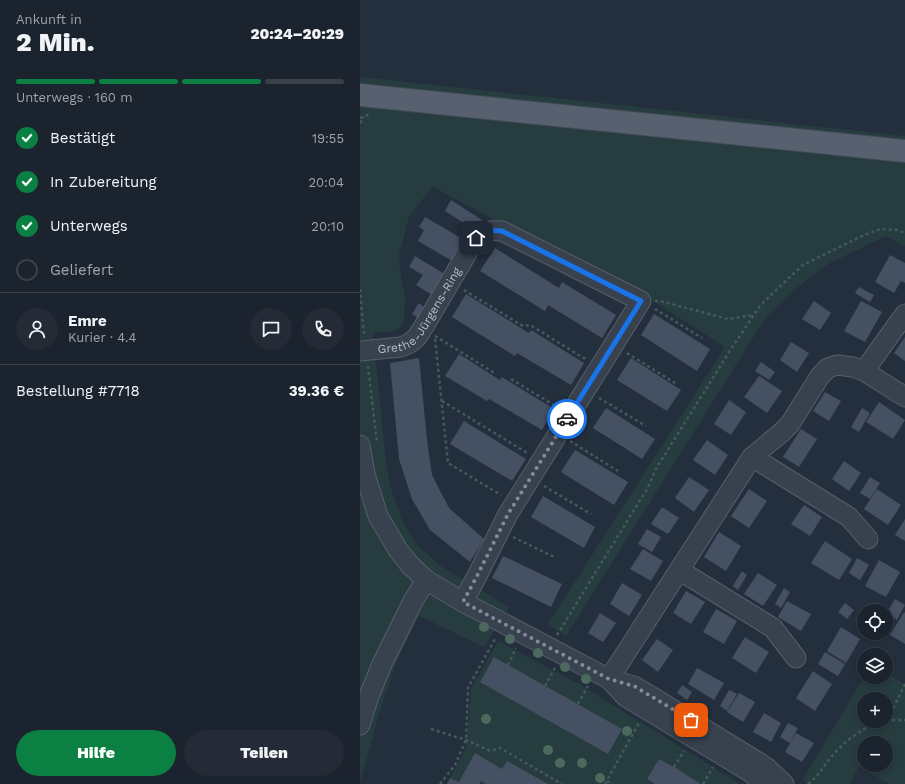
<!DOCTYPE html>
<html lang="de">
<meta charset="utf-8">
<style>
:root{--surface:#1b232e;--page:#242b36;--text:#f1f3f6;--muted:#a0a4aa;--line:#39404a;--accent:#0b8043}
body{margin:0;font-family:"Work Sans",sans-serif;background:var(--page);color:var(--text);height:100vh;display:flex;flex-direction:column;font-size:15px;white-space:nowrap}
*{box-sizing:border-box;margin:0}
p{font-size:13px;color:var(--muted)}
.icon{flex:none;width:22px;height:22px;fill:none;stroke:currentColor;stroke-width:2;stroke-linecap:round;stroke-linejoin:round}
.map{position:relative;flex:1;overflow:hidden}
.panel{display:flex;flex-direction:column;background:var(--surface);width:360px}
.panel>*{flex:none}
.buttons{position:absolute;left:497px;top:604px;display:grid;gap:8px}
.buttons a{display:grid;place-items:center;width:36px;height:36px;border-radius:50%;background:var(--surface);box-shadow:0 2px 6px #0003,0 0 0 1px var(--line);font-size:20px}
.pin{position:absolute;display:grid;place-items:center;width:34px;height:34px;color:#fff;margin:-17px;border-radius:8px;box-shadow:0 2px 6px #0006}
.courier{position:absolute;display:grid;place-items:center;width:40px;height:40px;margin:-20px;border:3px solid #1a73e8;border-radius:50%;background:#fff;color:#222;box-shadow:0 1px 5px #0007}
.summary em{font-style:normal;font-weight:800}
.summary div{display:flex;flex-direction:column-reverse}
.summary{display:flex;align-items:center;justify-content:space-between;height:68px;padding:0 16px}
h1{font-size:26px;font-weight:800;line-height:30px}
.bar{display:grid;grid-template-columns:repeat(4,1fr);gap:6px 4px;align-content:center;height:48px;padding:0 16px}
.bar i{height:5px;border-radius:3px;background:var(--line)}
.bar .selected{background:var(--accent)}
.bar p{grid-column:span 4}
.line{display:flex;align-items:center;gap:10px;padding:0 16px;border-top:1px solid var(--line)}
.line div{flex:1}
.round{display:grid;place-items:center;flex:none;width:42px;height:42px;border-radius:21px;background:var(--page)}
ol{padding:0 16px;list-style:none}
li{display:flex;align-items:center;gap:12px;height:44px}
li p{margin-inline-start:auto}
li .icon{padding:4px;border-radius:50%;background:var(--accent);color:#fff;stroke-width:4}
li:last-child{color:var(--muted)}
li i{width:22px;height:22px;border:2px solid var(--line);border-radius:50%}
.primary-button{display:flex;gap:8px;margin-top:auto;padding:8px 16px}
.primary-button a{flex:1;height:46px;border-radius:24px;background:var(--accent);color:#fff;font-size:16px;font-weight:800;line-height:46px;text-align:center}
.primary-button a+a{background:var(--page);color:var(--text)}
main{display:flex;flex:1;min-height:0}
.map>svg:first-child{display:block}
.green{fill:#263c3f;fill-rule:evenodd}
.building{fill:#455162}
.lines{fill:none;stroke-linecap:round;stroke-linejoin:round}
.minor-casing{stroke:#565f6c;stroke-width:21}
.major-casing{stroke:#414a57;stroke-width:24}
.path{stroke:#44595c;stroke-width:2.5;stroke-dasharray:3 3;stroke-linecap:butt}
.minor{stroke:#38414e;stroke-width:19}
.major{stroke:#56606e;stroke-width:22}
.tree{fill:#4b6a5d}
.done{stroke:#828b98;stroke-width:4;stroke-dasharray:0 7.2}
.route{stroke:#1a73e8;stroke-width:5}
.labels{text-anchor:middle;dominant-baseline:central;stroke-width:4;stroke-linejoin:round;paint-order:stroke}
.street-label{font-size:12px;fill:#b4bcc9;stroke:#1d2633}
</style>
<main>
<section class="panel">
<div class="summary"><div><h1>2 Min.</h1><p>Ankunft in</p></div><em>20:24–20:29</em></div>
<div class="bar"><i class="selected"></i><i class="selected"></i><i class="selected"></i><i></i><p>Unterwegs · 160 m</p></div>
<ol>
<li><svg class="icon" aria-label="check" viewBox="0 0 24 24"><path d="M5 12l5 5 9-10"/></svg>Bestätigt<p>19:55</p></li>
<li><svg class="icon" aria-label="check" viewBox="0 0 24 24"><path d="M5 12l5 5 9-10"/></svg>In Zubereitung<p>20:04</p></li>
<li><svg class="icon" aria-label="check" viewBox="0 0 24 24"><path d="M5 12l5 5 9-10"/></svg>Unterwegs<p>20:10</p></li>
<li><i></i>Geliefert</li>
</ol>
<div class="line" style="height:72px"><a class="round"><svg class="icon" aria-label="person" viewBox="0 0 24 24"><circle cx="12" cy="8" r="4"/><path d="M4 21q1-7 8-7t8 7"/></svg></a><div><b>Emre</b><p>Kurier · 4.4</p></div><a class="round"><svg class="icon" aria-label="chat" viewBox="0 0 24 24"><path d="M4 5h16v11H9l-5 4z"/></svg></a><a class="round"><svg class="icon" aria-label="phone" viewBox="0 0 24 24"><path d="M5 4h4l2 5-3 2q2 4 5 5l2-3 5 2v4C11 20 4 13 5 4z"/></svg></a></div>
<div class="line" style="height:52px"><div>Bestellung #7718</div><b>39.36 €</b></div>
<div class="primary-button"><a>Hilfe</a><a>Teilen</a></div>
</section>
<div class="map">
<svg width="545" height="784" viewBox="0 0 545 784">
<rect width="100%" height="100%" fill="#242f3e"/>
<g class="green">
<polygon points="0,77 545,136 545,246 526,236 470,263 450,277 424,299 406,317 206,636 188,624 365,347 274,289 144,225 73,187 69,191 49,217 39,255 41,278 45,296 44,320 40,328 29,332 13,332 26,463 31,489 42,520 56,544 82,567 149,607 124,647 59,616 37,661 20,710 0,783"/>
<polygon points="138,641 221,685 380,784 87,784 106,748 111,689"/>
<path d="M526,673L545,684V784H529L499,767L489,784H446L443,779L504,677H526ZM504,699H526V721H504ZM504,743H526V765H504Z"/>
</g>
<g class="building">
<polygon points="91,200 122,220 115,230 85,211"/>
<polygon points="65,217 106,241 94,262 58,241 64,230 59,227"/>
<polygon points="135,248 199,288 202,282 256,315 242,338 188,305 185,311 120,271"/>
<polygon points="530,255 545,263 545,283 541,281 534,293 515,282"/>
<polygon points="55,256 86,275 74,296 56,285 63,275 49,267"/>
<polygon points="499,287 514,295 510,302 495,293"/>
<polygon points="106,294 169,333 171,330 224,363 211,385 157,353 155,356 92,317"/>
<polygon points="454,301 471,313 460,330 442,319"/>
<polygon points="501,301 522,312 505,342 484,331"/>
<polygon points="59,303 65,308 58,318 52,314"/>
<polygon points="294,314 350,349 337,371 281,335"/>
<polygon points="545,337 545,361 534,353"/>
<polygon points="431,342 449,353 437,372 420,360"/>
<polygon points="99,354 140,380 142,377 194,409 182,430 129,399 127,401 85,376"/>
<polygon points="59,358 67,440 72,475 89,508 124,539 110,562 70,530 52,499 39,459 30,363"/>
<polygon points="271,358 321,390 307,411 257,380"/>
<polygon points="401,362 415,372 409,380 395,371"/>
<polygon points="399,376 422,391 407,413 384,397"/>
<polygon points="465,392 481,401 469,421 453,411"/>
<polygon points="369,400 386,412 371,435 354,424"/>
<polygon points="519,402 545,420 533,439 506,422"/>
<polygon points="246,408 295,439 282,459 233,428"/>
<polygon points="502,408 510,413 499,432 491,427"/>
<polygon points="104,421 166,459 152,481 90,444"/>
<polygon points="441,429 457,439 439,467 423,457"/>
<polygon points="347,440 368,455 355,475 333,460"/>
<polygon points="215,450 268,482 254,505 201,472"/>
<polygon points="484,461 501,473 489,491 472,479"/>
<polygon points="329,477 349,490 334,512 315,498"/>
<polygon points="510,477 520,483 510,499 500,493"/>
<polygon points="389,489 407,501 389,528 371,516"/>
<polygon points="517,489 541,505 528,525 504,509"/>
<polygon points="183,496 235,527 224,548 171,517"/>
<polygon points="444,505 462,517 450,536 431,524"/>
<polygon points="302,507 319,518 308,534 291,524"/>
<polygon points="545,519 545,541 535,535"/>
<polygon points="287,529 301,537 292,552 278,544"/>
<polygon points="359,532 381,546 366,571 344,557"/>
<polygon points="465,541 492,559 479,580 451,563"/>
<polygon points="283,549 303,561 291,581 270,569"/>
<polygon points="143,556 202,584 191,607 132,578"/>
<polygon points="497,558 509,565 500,580 489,573"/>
<polygon points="519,560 540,572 526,597 505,586"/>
<polygon points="382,571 387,575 378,590 373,586"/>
<polygon points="398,573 417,585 403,606 384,594"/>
<polygon points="262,583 282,595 269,616 250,604"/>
<polygon points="424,588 430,592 421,608 415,604"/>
<polygon points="326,591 345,602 331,624 313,613"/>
<polygon points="535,599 545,605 537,620 527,613"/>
<polygon points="427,601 451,614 441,631 418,617"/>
<polygon points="485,603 494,610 487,619 478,612"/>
<polygon points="356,609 377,621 364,644 343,632"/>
<polygon points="544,612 545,613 545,644 530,635"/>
<polygon points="240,613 256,623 243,642 228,633"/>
<polygon points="481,627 500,639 486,663 467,651"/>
<polygon points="385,637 409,652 396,673 372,658"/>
<polygon points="297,639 313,650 298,672 282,660"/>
<polygon points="465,652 485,664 478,676 458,664"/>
<polygon points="134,657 262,729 248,754 120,682"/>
<polygon points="337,668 364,683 354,700 328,684"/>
<polygon points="453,671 472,684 455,711 436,698"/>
<polygon points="322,685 332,692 327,700 317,693"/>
<polygon points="369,690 377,694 367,711 360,706"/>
<polygon points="379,693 395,702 383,722 367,712"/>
<polygon points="404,713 421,723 411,742 393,732"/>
<polygon points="428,723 438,728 430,743 420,737"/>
<polygon points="436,733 454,743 442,762 425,752"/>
<polygon points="115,753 142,769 147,761 188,784 126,784 121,781 119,784 87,784 90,778 99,782"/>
<polygon points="299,759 314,767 341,784 295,784 287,779"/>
</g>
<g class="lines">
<g class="minor-casing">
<g id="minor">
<path id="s1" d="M0,351L41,347L50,343L57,337L66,323L116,238C125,230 130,230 142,231L281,301L148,514L117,576L103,602"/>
<polyline points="504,371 545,314"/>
<polyline points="0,445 5,474 18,516 38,550 50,565 66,580 103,602 249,679 274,686 291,696 398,762 407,768 424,784"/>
<polyline points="392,457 489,517 508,539"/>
<polyline points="319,570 413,628 436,658"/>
<polyline points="249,679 392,457 421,433 430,424 460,376 468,368 477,365 493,367 504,371 545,397"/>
<polyline points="251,681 266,697 390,772 404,784"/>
<polyline points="0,725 9,696 22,664 53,601 66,580"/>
</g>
</g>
<g class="major-casing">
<polyline id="major" points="0,95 545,151"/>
</g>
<g class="path">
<polyline points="0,118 11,114"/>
<polyline points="0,123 4,117"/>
<polyline points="0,289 4,335"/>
<polyline points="104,290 163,326 170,325 227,360"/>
<polyline points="295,301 300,301 368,319 394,315"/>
<polyline points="295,309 342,338"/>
<polyline points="75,336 136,374"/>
<polyline points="75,339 88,463 141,495"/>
<polyline points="267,353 315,383"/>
<polyline points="8,366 17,443"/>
<polyline points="151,379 197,407"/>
<polyline points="239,398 286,426"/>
<polyline points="82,401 169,454"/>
<polyline points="210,441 258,471"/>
<polyline points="184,486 231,514"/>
<polyline points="153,537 194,557"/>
<polyline points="197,635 287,489 297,467 373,346 400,306 418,288 443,265 504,235 521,229 537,230 545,233"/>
<polyline points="148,665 156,648"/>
<polyline points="185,686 195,668"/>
<polyline points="218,704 228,686"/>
<polyline points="528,719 545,684"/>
<polyline points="526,720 545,720"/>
<polyline points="71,729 106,740 130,751 140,748 202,784"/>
<polyline points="314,767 324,751"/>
<polyline points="247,781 253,784"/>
<polyline points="80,784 95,765 106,740 108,688 136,637"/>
<polyline points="245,784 279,723"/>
<polyline points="343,784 353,767"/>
<path d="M448,784C460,775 463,766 472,756C485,741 504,726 523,721"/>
</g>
<use href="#minor" class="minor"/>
<use href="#major" class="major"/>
</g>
<g class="tree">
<circle cx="124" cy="627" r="5"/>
<circle cx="150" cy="639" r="5"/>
<circle cx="178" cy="653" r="5"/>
<circle cx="205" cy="667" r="5"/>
<circle cx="226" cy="679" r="5"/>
<circle cx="126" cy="719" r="5"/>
<circle cx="267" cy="731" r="5"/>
<circle cx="188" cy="750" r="5"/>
<circle cx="200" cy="763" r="5"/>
<circle cx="222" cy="763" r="5"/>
<circle cx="240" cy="778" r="5"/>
</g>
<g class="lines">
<polyline class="done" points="207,419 148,514 117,576 103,602 249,679 274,686 331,720"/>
<path class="route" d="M116,238C125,230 130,230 142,231L281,301L207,419"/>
</g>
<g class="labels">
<g class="street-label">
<text stroke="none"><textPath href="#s1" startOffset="79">Grethe-Jürgens-Ring</textPath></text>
</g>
</g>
</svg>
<div class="buttons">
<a><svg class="icon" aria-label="locate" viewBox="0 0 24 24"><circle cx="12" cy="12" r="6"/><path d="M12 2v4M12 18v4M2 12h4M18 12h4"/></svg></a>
<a><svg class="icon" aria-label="layers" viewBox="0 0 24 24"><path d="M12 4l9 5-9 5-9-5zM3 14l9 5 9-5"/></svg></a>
<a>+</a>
<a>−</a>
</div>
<div class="pin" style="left:331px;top:720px;background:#ea580c"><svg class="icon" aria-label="bag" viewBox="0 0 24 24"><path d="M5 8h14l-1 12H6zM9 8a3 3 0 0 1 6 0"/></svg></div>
<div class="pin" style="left:116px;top:238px;background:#1f2937"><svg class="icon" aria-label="home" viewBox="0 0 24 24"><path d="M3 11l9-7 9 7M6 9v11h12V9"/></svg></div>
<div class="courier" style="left:207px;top:419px"><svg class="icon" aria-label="car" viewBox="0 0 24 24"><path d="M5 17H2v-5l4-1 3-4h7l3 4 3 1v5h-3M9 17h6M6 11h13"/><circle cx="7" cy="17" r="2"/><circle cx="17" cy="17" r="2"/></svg></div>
</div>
</main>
